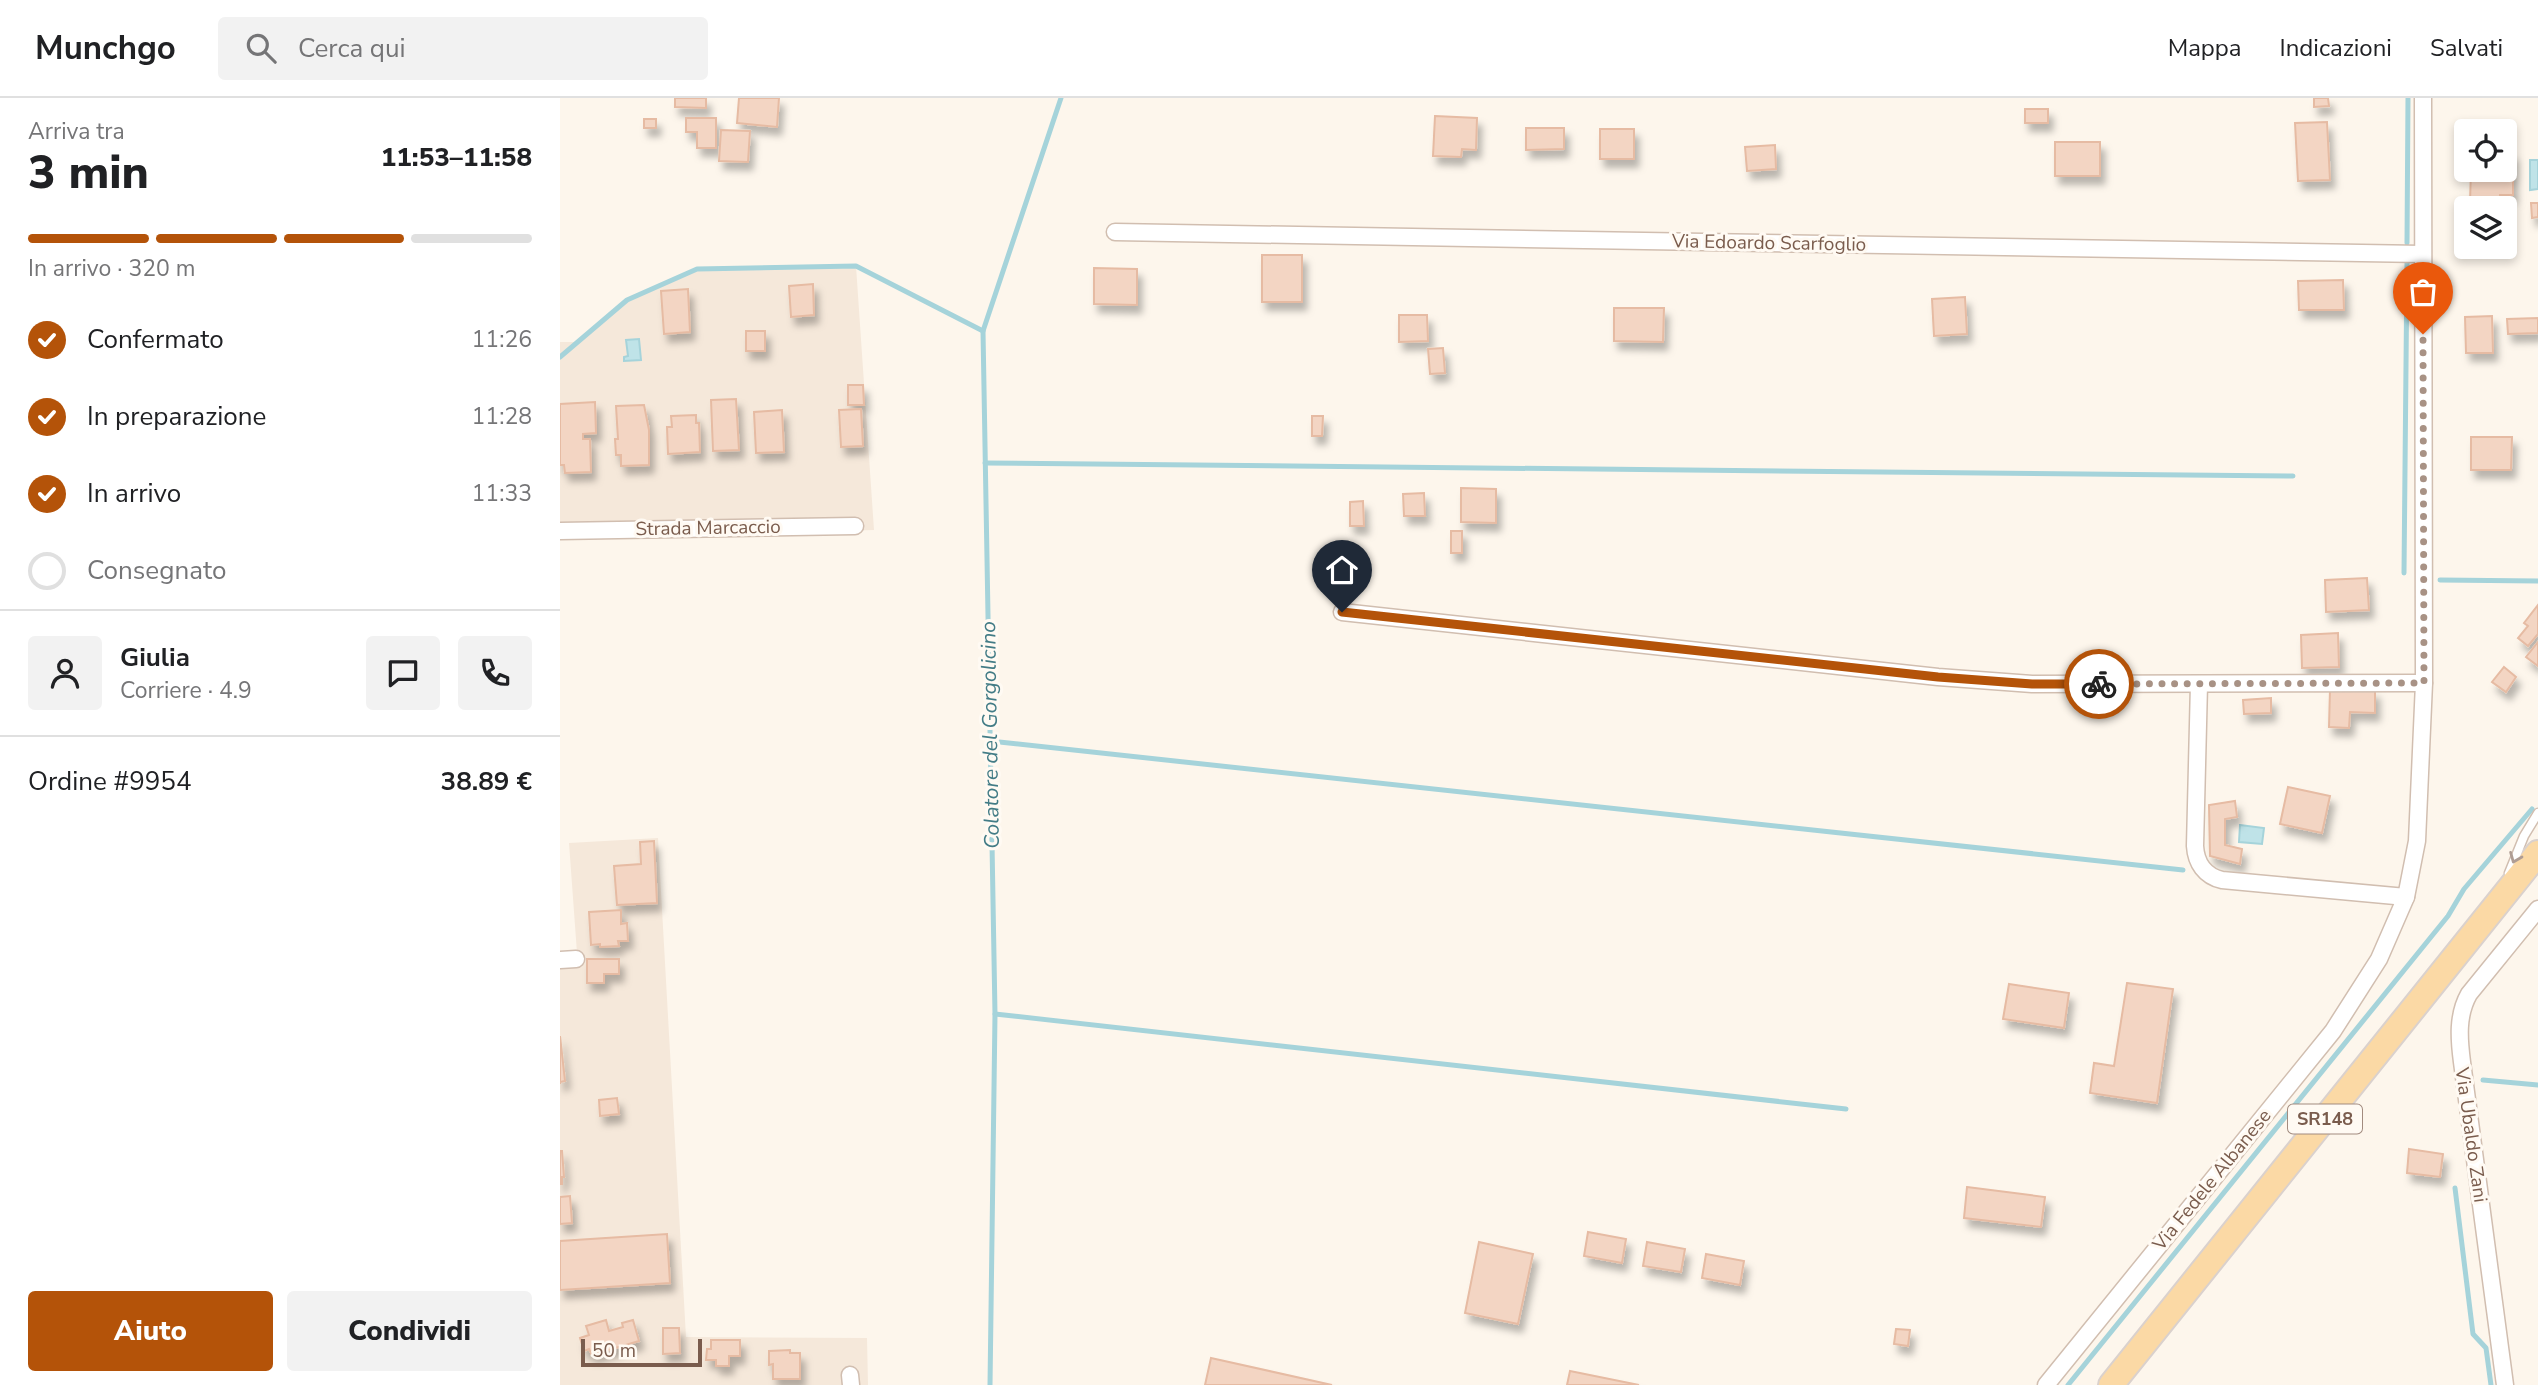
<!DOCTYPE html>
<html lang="it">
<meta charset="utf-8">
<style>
:root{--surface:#fff;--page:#f2f2f2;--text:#202124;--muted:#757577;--line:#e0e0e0;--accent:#b45309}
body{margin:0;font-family:"Nunito Sans",sans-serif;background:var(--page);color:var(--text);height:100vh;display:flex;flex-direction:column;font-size:26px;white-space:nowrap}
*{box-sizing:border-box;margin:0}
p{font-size:23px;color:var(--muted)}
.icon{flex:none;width:38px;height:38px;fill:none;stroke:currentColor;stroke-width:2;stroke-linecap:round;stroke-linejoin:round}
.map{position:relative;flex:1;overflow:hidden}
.details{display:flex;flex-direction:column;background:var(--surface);width:560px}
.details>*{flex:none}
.controls{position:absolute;left:1894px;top:21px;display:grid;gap:14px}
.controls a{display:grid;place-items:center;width:63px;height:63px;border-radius:7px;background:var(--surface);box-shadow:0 4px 10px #0003;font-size:35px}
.scale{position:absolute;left:21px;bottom:18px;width:121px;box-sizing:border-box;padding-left:7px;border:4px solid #7a5c4d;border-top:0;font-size:19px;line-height:24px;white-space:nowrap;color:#7a5c4d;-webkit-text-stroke:5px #fffaf3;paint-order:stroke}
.pin{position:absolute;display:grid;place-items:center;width:60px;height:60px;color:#fff;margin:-72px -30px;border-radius:50% 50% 50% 0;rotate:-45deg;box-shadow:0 0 7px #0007}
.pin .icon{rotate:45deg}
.courier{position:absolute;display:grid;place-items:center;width:70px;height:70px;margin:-35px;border:5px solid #b45309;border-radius:50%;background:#fff;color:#222;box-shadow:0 2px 9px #0007}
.head em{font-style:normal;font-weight:800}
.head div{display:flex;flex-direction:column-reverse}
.head{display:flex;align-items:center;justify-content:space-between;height:119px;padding:0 28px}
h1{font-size:46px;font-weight:800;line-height:52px}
.bar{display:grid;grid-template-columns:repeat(4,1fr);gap:10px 7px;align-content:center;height:84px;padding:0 28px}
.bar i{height:9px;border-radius:5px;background:var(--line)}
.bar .on{background:var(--accent)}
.bar p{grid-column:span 4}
.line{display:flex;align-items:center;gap:18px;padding:0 28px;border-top:2px solid var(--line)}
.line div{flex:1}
.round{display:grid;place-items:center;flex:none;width:74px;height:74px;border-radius:7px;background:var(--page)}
ol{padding:0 28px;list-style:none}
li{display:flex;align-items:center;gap:21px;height:77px}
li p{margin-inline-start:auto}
li .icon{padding:7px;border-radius:50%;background:var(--accent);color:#fff;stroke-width:4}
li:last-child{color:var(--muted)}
li i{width:38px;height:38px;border:4px solid var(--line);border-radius:50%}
.cta{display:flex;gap:14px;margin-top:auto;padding:14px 28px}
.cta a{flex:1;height:80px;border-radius:7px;background:var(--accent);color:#fff;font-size:28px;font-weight:800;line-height:80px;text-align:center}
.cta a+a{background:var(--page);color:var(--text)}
header{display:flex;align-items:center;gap:42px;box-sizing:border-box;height:98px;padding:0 35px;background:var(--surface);border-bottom:2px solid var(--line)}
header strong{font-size:33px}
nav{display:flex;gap:38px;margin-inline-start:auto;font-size:24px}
.search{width:490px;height:63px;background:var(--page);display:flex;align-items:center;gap:18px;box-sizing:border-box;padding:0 24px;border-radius:7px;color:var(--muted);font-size:26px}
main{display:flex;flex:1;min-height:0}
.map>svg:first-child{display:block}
.residential{fill:#f5e8da}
.water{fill:#bfe3e8;stroke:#a5d3da;stroke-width:2}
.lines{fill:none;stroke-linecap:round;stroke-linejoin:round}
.stream{stroke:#a5d3da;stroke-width:5}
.building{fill:#f3d5c3;stroke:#e6bba3;stroke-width:2;filter:url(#shadow)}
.lane-casing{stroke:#d1beb0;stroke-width:11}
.street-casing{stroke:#d1beb0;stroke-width:19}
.primary-casing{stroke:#dad1cd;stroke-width:28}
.lane{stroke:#fff;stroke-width:8}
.street{stroke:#fff;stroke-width:16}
.primary{stroke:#fbd9a5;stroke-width:24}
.oneway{stroke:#af9d94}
.done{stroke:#a89285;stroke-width:7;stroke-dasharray:0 12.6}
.route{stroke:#b45309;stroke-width:9}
.labels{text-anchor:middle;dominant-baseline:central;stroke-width:6;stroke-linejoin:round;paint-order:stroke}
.shield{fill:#fffaf3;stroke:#a28b7f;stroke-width:2}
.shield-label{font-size:18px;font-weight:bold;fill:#7a5c4d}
.street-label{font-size:19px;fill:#7a5c4d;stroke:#fffaf3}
.water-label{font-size:21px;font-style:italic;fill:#437c86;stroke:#fffaf3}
</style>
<header>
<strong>Munchgo</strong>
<div class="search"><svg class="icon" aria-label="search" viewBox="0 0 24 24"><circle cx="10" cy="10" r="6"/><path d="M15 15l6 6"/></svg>Cerca qui</div>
<nav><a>Mappa</a><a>Indicazioni</a><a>Salvati</a></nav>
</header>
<main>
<section class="details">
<div class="head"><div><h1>3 min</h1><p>Arriva tra</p></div><em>11:53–11:58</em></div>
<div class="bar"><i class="on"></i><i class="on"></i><i class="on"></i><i></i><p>In arrivo · 320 m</p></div>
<ol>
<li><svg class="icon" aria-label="check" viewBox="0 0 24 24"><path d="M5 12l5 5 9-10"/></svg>Confermato<p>11:26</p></li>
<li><svg class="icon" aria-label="check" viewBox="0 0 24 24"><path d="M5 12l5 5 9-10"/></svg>In preparazione<p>11:28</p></li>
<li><svg class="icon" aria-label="check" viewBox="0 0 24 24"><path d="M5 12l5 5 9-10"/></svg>In arrivo<p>11:33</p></li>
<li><i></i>Consegnato</li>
</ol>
<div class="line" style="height:126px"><a class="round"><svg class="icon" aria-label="person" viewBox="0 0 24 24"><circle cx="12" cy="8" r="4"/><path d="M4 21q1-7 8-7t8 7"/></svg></a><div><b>Giulia</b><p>Corriere · 4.9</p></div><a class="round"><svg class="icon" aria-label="chat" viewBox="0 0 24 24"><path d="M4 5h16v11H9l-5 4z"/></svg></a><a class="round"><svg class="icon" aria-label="phone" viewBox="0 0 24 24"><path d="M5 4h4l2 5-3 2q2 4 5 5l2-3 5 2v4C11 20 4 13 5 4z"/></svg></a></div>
<div class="line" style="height:91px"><div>Ordine #9954</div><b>38.89 €</b></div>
<div class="cta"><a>Aiuto</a><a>Condividi</a></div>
</section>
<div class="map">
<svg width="1978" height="1287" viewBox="0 0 1978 1287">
<defs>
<filter id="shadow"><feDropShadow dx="4.5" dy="8" stdDeviation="3.5" flood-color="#0004"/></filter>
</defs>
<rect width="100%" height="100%" fill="#fdf6ec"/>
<g class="residential">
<polygon points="296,168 314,432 0,441 0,244 18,244 67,202 137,171"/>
<polygon points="98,740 126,1239 307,1240 308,1287 0,1287 0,856 17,855 9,745"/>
</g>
<g class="water">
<polygon points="1970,62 1978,62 1978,91 1970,92"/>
<polygon points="79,241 81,262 64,263 64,259 68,258 66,242"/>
<polygon points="1680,727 1704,730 1702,746 1679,744"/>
</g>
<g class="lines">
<g class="stream">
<polyline points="1847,145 1848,0"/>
<polyline points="0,259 67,202 137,171 296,168 423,233"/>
<polyline points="425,365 1733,378"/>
<polyline points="1844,475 1847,164"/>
<polyline points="1880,482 1978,483"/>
<polyline points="430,643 1623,772"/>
<polyline points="435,916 1286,1011"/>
<polyline points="1923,982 1978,987"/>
<polyline points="1895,1090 1913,1236 1926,1250 1931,1287"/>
<polyline points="430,1287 435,916 423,233 501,0"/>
<polyline points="1508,1287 1888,818 1904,791 1972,711"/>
</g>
</g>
<g class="building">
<polygon points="115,0 146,0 146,10 115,9"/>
<polygon points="179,0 219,0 217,29 177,25"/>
<polygon points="1754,0 1768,0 1769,8 1754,9"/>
<rect x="1465" y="11" width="23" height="14"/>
<polygon points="875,18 917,20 916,52 902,51 901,59 873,58"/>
<polygon points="126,20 156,20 156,50 137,50 137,34 126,34"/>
<rect x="84" y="21" width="12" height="9"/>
<polygon points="1767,24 1770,82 1738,83 1735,25"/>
<polygon points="966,30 1004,30 1004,51 966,52"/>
<rect x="1040" y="31" width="34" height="30"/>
<polygon points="161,32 190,33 188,64 159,63"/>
<rect x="1495" y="44" width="45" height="34"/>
<polygon points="1215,47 1216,71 1187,73 1185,49"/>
<polygon points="1944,55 1953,55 1953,97 1940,97 1940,104 1910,104 1911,72 1944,72"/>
<polygon points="1971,105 1978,105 1978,119 1972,120"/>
<rect x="702" y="157" width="40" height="47"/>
<polygon points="534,170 577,171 577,207 534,206"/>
<polygon points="1783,182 1784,212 1739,212 1738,183"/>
<polygon points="253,186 254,217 231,219 229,188"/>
<polygon points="128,191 130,234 104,236 101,193"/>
<polygon points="1405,199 1407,236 1374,238 1372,201"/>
<polygon points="1054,210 1104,210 1103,244 1054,243"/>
<polygon points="839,217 867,217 868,243 839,244"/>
<polygon points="1932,218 1933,255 1906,255 1905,219"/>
<polygon points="1978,220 1978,235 1948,236 1947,221"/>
<rect x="186" y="233" width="19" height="20"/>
<polygon points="883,250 885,275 870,276 868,251"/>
<polygon points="288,287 303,287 304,307 288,307"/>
<polygon points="176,301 179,352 153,353 151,302"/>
<polygon points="35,304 36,335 23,336 23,341 30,341 31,374 5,375 4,367 0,367 0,306"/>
<polygon points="84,307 89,332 89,367 61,368 61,357 56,357 55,341 58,341 56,308"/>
<polygon points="301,311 303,348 281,349 279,312"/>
<polygon points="222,312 224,354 196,355 194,314"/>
<polygon points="136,317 136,325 139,325 140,354 108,356 107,329 112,329 111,318"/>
<polygon points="752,318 763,318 762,338 752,338"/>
<polygon points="1911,339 1952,339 1951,372 1911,372"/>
<polygon points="901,390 936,391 936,425 901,424"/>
<polygon points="864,395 865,418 844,418 843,396"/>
<polygon points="803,403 804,428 790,428 790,404"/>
<rect x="891" y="433" width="11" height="22"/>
<polygon points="1807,480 1809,512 1766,514 1765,482"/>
<polygon points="1978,507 1978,536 1968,548 1958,540 1968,528 1964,525"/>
<polygon points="1778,535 1779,569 1742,570 1741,537"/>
<polygon points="1978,544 1978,568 1966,559"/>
<polygon points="1944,569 1956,579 1946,594 1932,584"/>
<polygon points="1770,591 1815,593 1815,615 1790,614 1789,630 1769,629"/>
<polygon points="1711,600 1711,615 1684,616 1683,602"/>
<polygon points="1728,689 1770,698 1762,735 1720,726"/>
<polygon points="1675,703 1677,719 1665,721 1665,747 1682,751 1680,766 1650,758 1649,707"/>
<polygon points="94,743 97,805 57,807 54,768 81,766 80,744"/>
<polygon points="61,812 61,826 67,825 68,843 58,843 59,848 40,849 40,846 31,847 29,814"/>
<polygon points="27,861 59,861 59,876 44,876 44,885 27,885"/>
<polygon points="1567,885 1613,891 1597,1005 1530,995 1534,965 1554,968"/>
<polygon points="1449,886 1509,895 1504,930 1443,921"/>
<polygon points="0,938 5,983 0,984 0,986"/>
<polygon points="57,1000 59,1016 40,1018 39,1002"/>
<polygon points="1849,1051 1883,1056 1880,1079 1847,1075"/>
<polygon points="0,1053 2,1053 4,1079 2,1079 2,1086 0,1086"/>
<polygon points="1407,1089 1485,1099 1481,1129 1404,1120"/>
<polygon points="10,1098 12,1125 0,1126 0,1099"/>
<polygon points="1028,1134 1066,1141 1062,1165 1024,1158"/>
<polygon points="107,1136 110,1185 0,1192 0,1143"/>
<polygon points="919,1144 973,1156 958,1226 905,1215"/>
<polygon points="1087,1144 1125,1151 1121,1174 1083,1168"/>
<polygon points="1146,1156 1184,1163 1180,1187 1142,1180"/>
<polygon points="46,1222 49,1233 63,1229 62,1225 73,1222 79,1243 32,1257 29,1251 24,1253 20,1240 29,1237 26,1228"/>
<polygon points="103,1230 119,1230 120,1255 103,1256"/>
<polygon points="1336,1231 1350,1232 1348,1248 1334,1246"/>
<polygon points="151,1242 180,1242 180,1258 169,1258 169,1268 156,1268 156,1262 146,1262 147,1251 151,1251"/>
<polygon points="230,1252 230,1255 240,1255 240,1281 213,1281 213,1266 209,1267 209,1253"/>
<polygon points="651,1260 772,1287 645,1287"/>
<polygon points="1010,1273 1079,1287 1007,1287"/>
</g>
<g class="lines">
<g class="lane-casing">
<polyline id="lane" points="1949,775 1964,738 1978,715"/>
</g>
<g class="street-casing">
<g id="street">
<polyline points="555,134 1862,156"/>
<polyline points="0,433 295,428"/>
<polyline points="782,514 1378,579 1472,586 1864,585"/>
<path d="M1639,586L1635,748C1636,765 1645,778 1662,782L1846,799"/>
<polyline points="0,862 16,861"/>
<polyline points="290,1277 291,1287"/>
<polyline points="1486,1287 1773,933 1819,861 1846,799 1857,743 1864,585 1863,0"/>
<path d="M1945,1287L1902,964C1899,941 1897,917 1909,896L1978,811"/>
</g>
</g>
<g class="primary-casing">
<polyline id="primary" points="1551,1287 1978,755"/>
</g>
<use href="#lane" class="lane"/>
<use href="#street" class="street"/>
<use href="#primary" class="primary"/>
</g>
<defs><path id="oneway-chevron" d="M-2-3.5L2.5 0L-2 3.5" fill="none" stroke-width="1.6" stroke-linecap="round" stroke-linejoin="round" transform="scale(1.75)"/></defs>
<use class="oneway" href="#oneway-chevron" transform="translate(1955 760) rotate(112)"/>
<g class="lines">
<polyline class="done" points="1539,586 1864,585 1863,236"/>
<polyline class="route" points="782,514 1378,579 1472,586 1539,586"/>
</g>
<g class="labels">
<rect class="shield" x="1728" y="1006.5" width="74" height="29" rx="5"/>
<g class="shield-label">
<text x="1765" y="1021">SR148</text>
</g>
<g class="street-label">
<text transform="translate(1209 145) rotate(1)">Via Edoardo Scarfoglio</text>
<text transform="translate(148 430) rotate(-1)">Strada Marcaccio</text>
<text transform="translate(1911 1037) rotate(82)">Via Ubaldo Zani</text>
<text transform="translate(1652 1082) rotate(-51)">Via Fedele Albanese</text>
</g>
<g class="water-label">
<text transform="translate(430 637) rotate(-91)">Colatore del Gorgolicino</text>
</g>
</g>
</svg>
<div class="controls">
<a><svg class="icon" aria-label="locate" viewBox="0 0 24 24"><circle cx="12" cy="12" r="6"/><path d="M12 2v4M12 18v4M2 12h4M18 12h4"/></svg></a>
<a><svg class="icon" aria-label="layers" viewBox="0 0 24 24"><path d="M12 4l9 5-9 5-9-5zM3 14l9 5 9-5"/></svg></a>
</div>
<div class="scale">50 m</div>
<div class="pin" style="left:1863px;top:236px;background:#ea580c"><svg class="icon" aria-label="bag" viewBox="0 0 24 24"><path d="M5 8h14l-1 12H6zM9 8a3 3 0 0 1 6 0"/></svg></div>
<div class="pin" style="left:782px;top:514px;background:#1f2937"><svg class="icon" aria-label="home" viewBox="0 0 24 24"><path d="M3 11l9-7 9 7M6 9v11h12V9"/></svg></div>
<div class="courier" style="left:1539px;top:586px"><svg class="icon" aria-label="bike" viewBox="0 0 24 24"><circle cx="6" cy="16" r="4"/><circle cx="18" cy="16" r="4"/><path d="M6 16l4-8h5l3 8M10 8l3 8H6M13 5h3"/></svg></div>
</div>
</main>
